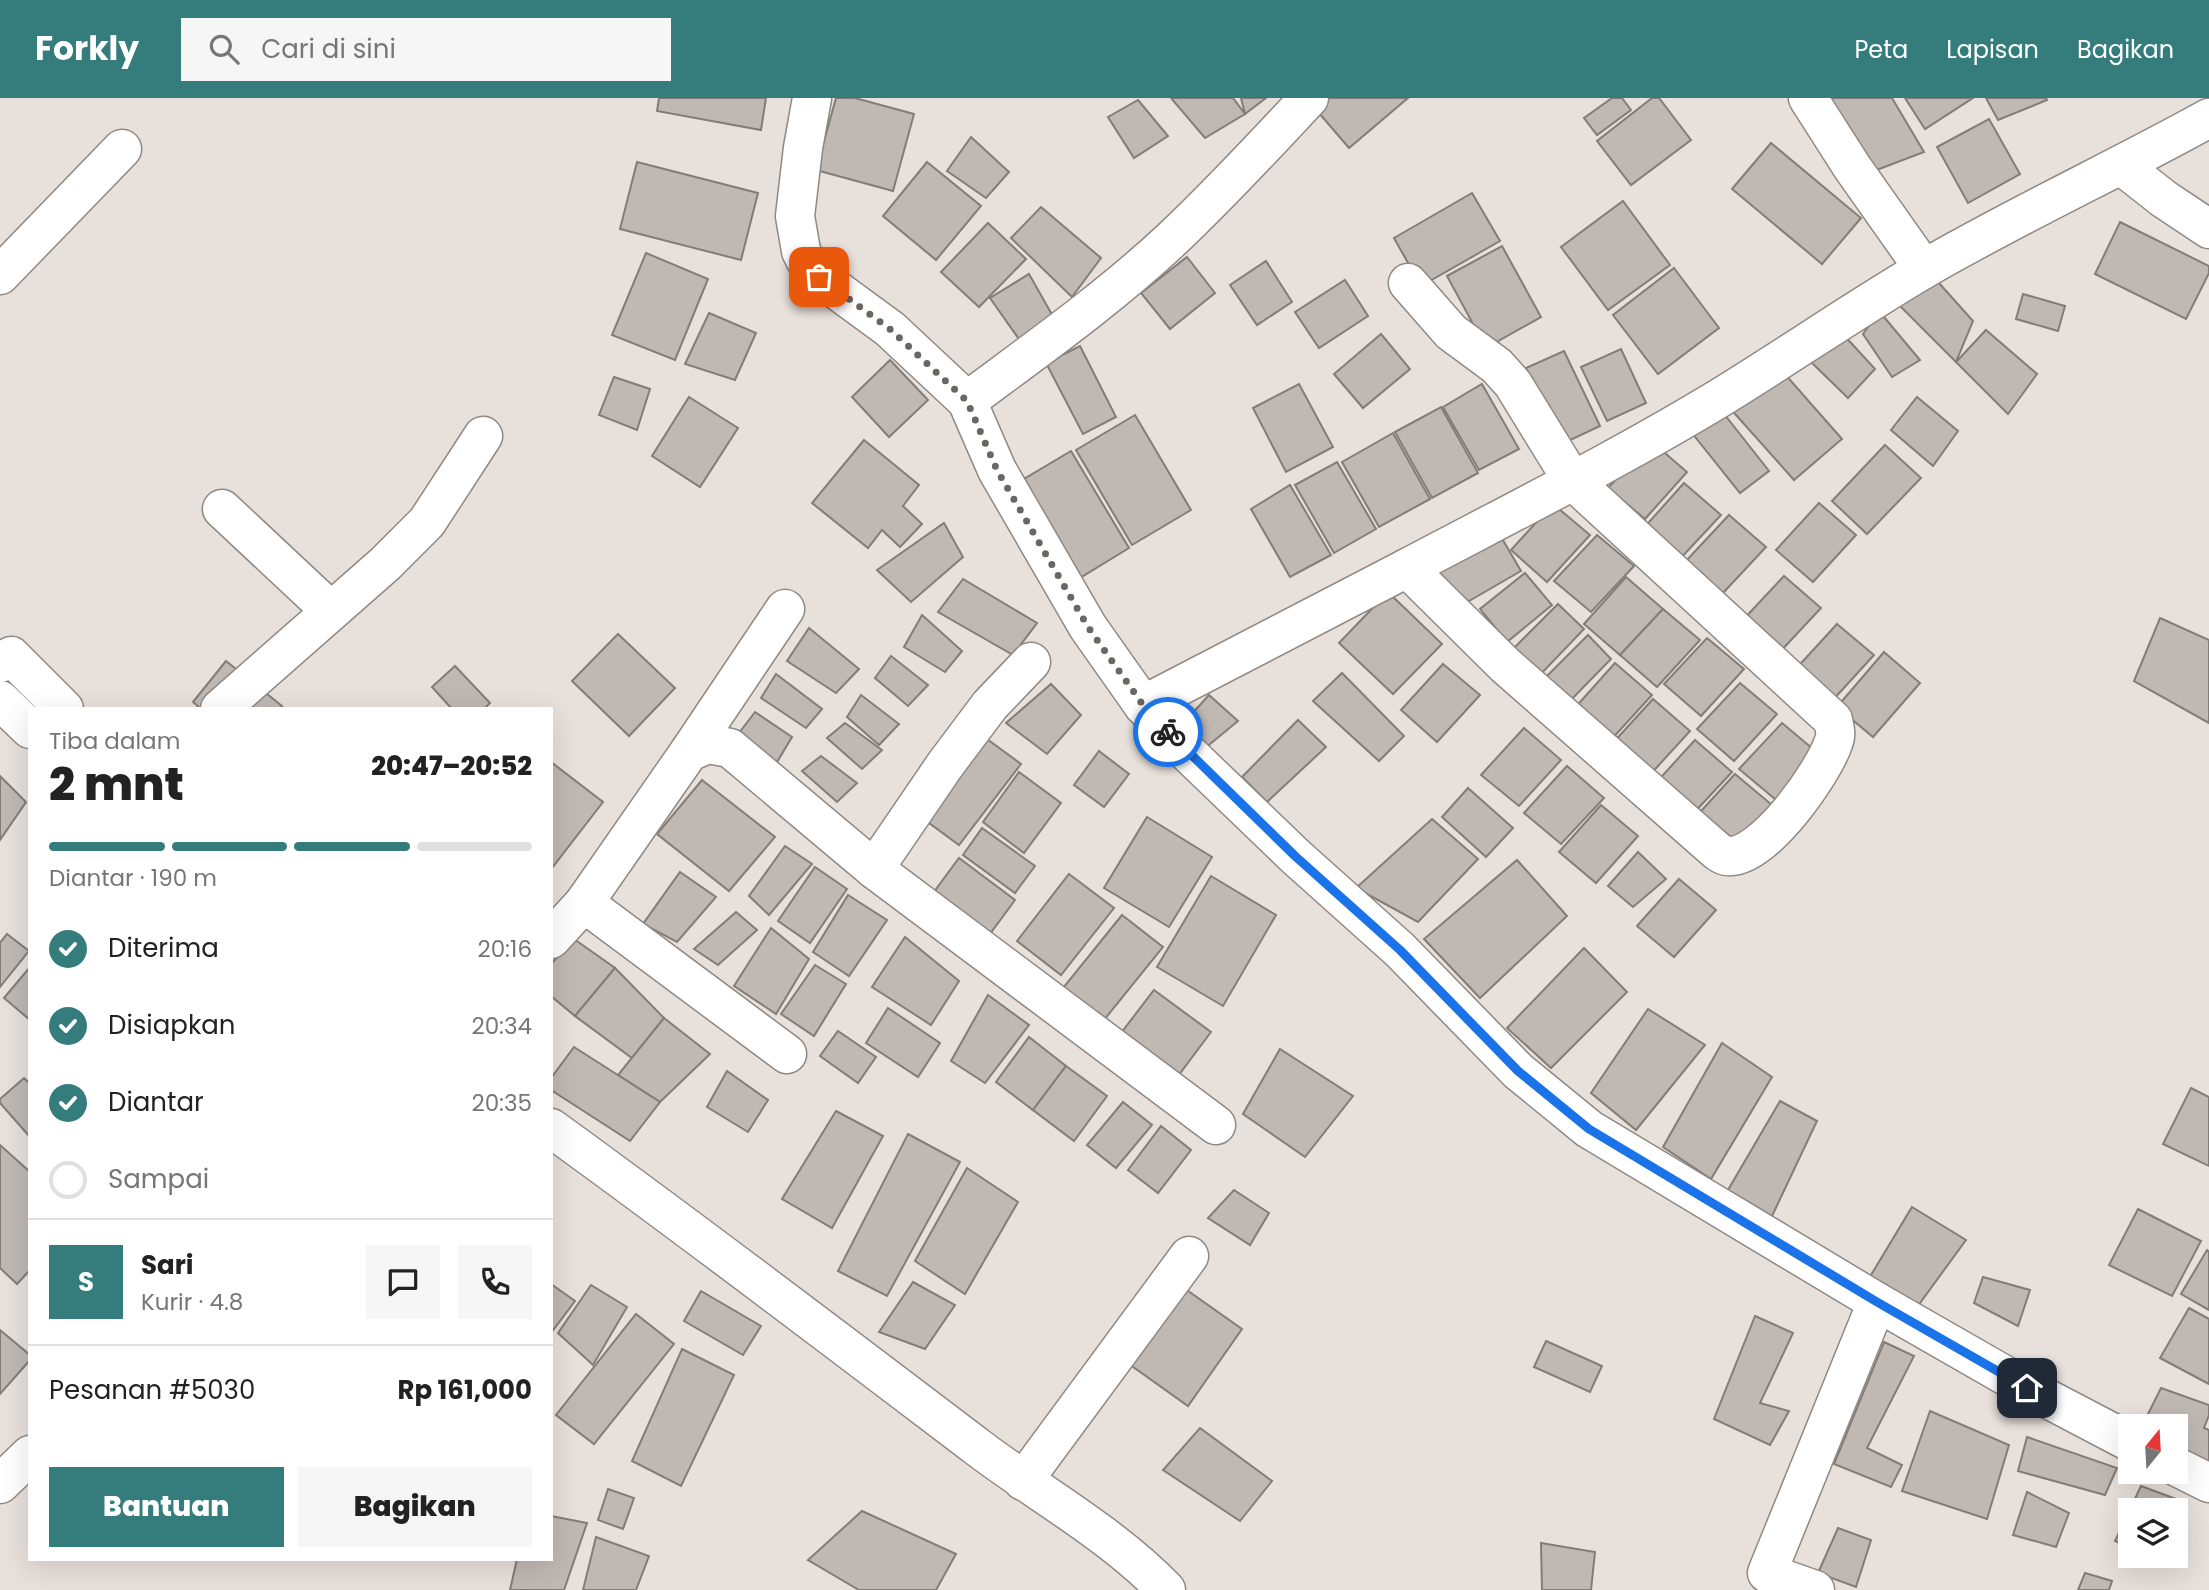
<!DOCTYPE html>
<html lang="id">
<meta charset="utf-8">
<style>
:root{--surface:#fff;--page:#f6f6f6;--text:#222;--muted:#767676;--line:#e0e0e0;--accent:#357d7c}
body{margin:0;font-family:Poppins,sans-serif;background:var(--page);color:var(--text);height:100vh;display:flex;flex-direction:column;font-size:26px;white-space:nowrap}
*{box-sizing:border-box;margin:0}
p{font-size:23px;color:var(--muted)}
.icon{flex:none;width:38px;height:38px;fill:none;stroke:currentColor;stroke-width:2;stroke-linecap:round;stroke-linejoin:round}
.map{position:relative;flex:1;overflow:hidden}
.sheet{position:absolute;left:28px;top:609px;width:525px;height:854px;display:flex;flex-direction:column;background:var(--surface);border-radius:0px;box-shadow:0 7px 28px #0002}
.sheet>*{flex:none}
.needle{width:46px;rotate:18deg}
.fabs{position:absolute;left:2118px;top:1316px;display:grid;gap:14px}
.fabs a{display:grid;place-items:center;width:70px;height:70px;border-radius:0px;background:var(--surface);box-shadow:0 7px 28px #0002;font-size:35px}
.pin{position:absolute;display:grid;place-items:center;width:60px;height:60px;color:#fff;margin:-30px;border-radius:14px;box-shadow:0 4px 10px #0006}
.courier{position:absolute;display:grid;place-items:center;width:70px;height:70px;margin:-35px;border:5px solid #1a73e8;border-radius:50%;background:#fff;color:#222;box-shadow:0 2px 9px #0007}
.headline em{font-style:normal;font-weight:800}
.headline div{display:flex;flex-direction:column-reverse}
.headline{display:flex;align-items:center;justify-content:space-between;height:119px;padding:0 21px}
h1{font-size:46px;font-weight:800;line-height:52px}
.bar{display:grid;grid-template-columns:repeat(4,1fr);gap:10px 7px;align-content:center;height:84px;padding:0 21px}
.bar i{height:9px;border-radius:5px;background:var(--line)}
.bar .active{background:var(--accent)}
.bar p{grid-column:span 4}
.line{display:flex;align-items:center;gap:18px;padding:0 21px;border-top:2px solid var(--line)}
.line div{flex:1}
.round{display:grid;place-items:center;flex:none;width:74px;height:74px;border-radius:0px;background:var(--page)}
ol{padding:0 21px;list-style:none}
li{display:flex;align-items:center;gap:21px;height:77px}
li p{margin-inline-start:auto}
li .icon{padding:7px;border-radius:50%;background:var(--accent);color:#fff;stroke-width:4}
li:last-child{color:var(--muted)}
li i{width:38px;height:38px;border:4px solid var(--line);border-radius:50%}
.primary-button{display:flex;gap:14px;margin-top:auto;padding:14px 21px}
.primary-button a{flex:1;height:80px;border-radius:0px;background:var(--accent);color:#fff;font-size:28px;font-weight:800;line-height:80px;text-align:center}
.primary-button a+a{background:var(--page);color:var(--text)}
header{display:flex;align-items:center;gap:42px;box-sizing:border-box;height:98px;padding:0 35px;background:var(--accent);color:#fff}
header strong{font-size:33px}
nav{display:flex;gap:38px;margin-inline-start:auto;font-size:24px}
.search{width:490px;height:63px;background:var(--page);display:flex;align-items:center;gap:18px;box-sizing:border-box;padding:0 24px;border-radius:0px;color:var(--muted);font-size:26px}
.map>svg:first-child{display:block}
.building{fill:#c0b8b3;stroke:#837c77;stroke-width:2}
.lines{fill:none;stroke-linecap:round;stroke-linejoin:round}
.street-casing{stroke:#908983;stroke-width:41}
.street{stroke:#fff;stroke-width:38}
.done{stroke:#6b6662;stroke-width:7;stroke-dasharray:0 12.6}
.route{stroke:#1a73e8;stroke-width:9}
</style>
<header>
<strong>Forkly</strong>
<div class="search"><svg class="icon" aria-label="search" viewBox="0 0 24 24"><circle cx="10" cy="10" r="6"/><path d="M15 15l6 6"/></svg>Cari di sini</div>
<nav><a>Peta</a><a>Lapisan</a><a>Bagikan</a></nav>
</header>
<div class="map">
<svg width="2209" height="1492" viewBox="0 0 2209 1492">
<rect width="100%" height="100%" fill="#e8e0da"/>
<g class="building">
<polygon points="659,0 766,0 761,32 657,13"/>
<polygon points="836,0 855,0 914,16 893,93 816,72"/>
<polygon points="1171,0 1233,0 1245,16 1205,40"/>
<polygon points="1241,0 1266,0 1245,16"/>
<polygon points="1322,0 1408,0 1349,50 1313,8"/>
<polygon points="1612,0 1622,0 1631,12 1597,37 1584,20"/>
<polygon points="1652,0 1659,0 1691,42 1631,87 1597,43"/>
<polygon points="1823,0 1892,0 1924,54 1874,73"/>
<polygon points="1905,0 1973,0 1925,31"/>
<polygon points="1986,0 2046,0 2047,2 1998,22"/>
<polygon points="1138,2 1168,38 1134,60 1108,19"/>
<polygon points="1989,21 2020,76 1968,105 1937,49"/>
<polygon points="971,39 1009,74 986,100 947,73"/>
<polygon points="1771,45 1861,120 1822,166 1732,91"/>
<polygon points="637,64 758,95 741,162 620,131"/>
<polygon points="927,64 981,108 936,162 883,118"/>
<polygon points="1472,95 1500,143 1421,188 1394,140"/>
<polygon points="1623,103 1670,167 1608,212 1561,149"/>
<polygon points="1041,109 1101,160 1072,199 1011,140"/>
<polygon points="2120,124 2209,168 2209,175 2186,221 2095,176"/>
<polygon points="988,125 1026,161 979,209 941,174"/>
<polygon points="1502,148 1541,219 1486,250 1447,178"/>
<polygon points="646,155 708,181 675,262 612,237"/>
<polygon points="1187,159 1215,195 1170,231 1141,195"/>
<polygon points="1266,163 1292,204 1257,227 1230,187"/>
<polygon points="1674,170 1719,230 1658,276 1613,217"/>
<polygon points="1930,175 1973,223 1956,264 1891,199"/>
<polygon points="1029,176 1055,222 1021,244 990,200"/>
<polygon points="1345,182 1368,218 1319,250 1295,214"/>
<polygon points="2023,196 2065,208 2058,233 2016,221"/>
<polygon points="1879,213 1920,262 1892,279 1863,236"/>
<polygon points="709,215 756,235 735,282 685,266"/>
<polygon points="1986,232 2037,276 2008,316 1956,264"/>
<polygon points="1842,235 1875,271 1848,300 1810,263"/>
<polygon points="1381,236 1410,271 1363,310 1334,276"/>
<polygon points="1080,248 1116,319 1083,336 1046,265"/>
<polygon points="1621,251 1646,305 1607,323 1581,269"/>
<polygon points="1564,253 1600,328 1562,346 1526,270"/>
<polygon points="890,262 928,302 889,339 852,299"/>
<polygon points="1776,266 1842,341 1794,382 1728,308"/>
<polygon points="614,279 650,291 637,332 599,317"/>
<polygon points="1299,286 1333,349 1286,374 1253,310"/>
<polygon points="1482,286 1519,351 1479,372 1443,309"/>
<polygon points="689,299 738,330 700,389 652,358"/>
<polygon points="1917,299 1958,333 1933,368 1891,332"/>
<polygon points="1441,309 1478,375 1432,400 1395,334"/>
<polygon points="1721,312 1769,373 1740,395 1692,335"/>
<polygon points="1135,317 1191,412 1132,447 1076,352"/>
<polygon points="1393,335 1430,401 1379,429 1342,364"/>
<polygon points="864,342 919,387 903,408 922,426 900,449 882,432 868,450 812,405"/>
<polygon points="1651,343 1687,374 1645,421 1608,390"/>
<polygon points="1885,347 1921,380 1867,436 1832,403"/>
<polygon points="1071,353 1129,450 1070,486 1012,388"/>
<polygon points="1337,364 1376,431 1334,455 1295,387"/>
<polygon points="1684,385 1721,417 1678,463 1642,432"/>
<polygon points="1290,387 1331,457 1290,479 1251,411"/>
<polygon points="1819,405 1856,437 1813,484 1776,452"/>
<polygon points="1553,406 1590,437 1547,484 1511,452"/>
<polygon points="1729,417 1766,449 1723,495 1686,463"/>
<polygon points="944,425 963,459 911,504 877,472"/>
<polygon points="1497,432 1521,473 1457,510 1433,469"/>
<polygon points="1597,437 1634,468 1591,514 1554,483"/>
<polygon points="1525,475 1552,507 1507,544 1480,511"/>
<polygon points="1784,478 1821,510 1778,556 1741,524"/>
<polygon points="1626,479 1663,511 1620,557 1584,526"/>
<polygon points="963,481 1037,525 1013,557 938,514"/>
<polygon points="1388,494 1442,546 1393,596 1339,545"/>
<polygon points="1558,506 1584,531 1536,581 1510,554"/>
<polygon points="1663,511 1700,542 1657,589 1620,557"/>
<polygon points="922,517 962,553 945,574 904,549"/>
<polygon points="2160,520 2209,542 2209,625 2134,583"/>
<polygon points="1837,526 1874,557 1831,604 1794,573"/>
<polygon points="809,530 859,571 836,595 787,563"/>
<polygon points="618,536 675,590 629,638 572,583"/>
<polygon points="1588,537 1611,561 1562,611 1538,587"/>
<polygon points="1707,540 1744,571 1701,618 1664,586"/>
<polygon points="1884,554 1920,585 1873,639 1837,609"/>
<polygon points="891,558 928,587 908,608 875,580"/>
<polygon points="226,563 282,608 279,611 201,611 193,604"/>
<polygon points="1615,565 1652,597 1609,644 1573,612"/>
<polygon points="1443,566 1480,597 1437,644 1401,612"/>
<polygon points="455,568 490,605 484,611 452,611 432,589"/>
<polygon points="1342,575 1404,638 1379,663 1313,603"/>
<polygon points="776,576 822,611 806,630 761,600"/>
<polygon points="1740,585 1777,616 1734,663 1697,631"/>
<polygon points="1051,586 1081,617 1047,656 1006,625"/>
<polygon points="861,597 899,626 879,647 847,619"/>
<polygon points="1209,597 1238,623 1204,651 1179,630"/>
<polygon points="1653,601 1690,633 1648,679 1611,647"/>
<polygon points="755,614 792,639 777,664 736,639"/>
<polygon points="1298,622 1326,649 1267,704 1242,679"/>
<polygon points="845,625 882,652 862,671 827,640"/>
<polygon points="1782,625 1819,656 1776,702 1739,671"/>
<polygon points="1524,630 1561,662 1519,708 1481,677"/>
<polygon points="987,641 1021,666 959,747 925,722"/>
<polygon points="1695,642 1732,674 1689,720 1653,688"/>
<polygon points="1099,653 1129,676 1104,709 1074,687"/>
<polygon points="821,658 857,685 837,704 802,673"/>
<polygon points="551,664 603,704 552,770 551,769"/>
<polygon points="1567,668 1604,700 1561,746 1524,715"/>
<polygon points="1019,674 1061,705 1024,755 983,724"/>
<polygon points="1735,676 1772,707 1729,754 1692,723"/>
<polygon points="0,678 26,704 0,742"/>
<polygon points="702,682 775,739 729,793 657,736"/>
<polygon points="1468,690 1513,730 1486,759 1442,719"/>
<polygon points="1601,707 1638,738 1596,785 1559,754"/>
<polygon points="1147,719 1212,759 1169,829 1104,790"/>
<polygon points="1432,721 1478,761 1418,824 1356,790"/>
<polygon points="982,730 1035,768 1015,795 963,757"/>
<polygon points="785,748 812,766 769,817 749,798"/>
<polygon points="1638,754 1666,781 1633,809 1608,788"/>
<polygon points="959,760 1015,802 984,844 928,802"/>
<polygon points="1517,762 1567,818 1480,900 1424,841"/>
<polygon points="815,769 847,791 810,845 778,823"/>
<polygon points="680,774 716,799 677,844 643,826"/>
<polygon points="1069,776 1114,810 1061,877 1017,843"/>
<polygon points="1211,778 1276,817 1223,908 1157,869"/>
<polygon points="1679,781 1716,812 1674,859 1637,828"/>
<polygon points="848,797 887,822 849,878 813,854"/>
<polygon points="736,814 757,832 718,867 694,851"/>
<polygon points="1122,817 1163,849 1104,922 1063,890"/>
<polygon points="771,830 809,861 776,916 734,888"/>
<polygon points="7,836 29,853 0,889 0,845"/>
<polygon points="905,839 959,883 931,927 872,889"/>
<polygon points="574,841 615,870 575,918 551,898 551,866"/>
<polygon points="1584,850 1627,894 1551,970 1507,930"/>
<polygon points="815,867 846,886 814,938 781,916"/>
<polygon points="30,869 30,922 4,900"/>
<polygon points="615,870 664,920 632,960 575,918"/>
<polygon points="1154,892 1211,934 1178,978 1121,935"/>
<polygon points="988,897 1029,927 985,985 951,963"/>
<polygon points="888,910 940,945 918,979 866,945"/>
<polygon points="1648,911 1705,947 1636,1032 1591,995"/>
<polygon points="664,920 710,956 660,1004 618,977"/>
<polygon points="838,933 876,959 858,985 820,958"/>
<polygon points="1029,939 1066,968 1033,1012 996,984"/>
<polygon points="1722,945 1772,979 1711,1081 1663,1049"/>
<polygon points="574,949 660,1004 630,1043 551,992 551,980"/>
<polygon points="1280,951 1353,998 1305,1059 1243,1016"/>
<polygon points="1066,968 1107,998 1074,1043 1033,1012"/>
<polygon points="727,973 768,1002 748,1034 707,1009"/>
<polygon points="24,980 30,986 30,1039 0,1005 0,1001"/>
<polygon points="2191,990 2209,999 2209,1068 2163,1046"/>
<polygon points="1780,1003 1817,1023 1772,1118 1728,1092"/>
<polygon points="1123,1004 1152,1027 1116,1070 1087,1047"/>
<polygon points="836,1013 883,1038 832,1130 782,1101"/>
<polygon points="1161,1028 1191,1052 1158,1095 1128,1072"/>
<polygon points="908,1036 960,1064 887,1198 838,1173"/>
<polygon points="0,1047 30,1074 30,1172 17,1186 0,1170"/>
<polygon points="967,1070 1018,1104 965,1196 915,1163"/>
<polygon points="1234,1092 1269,1115 1250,1147 1208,1120"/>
<polygon points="1912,1109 1966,1142 1912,1216 1868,1182"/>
<polygon points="2138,1111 2201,1143 2172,1198 2109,1167"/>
<polygon points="2207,1152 2209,1154 2209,1212 2181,1196"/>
<polygon points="1983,1179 2030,1192 2018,1228 1974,1205"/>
<polygon points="913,1184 955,1207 925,1251 879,1234"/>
<polygon points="551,1186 575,1203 551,1235"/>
<polygon points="591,1187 627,1209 593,1267 558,1235"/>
<polygon points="1184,1190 1242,1231 1188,1308 1129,1266"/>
<polygon points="701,1193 761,1228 743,1257 684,1223"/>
<polygon points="2189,1210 2209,1221 2209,1286 2160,1260"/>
<polygon points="636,1216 674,1246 594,1346 556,1317"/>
<polygon points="1755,1218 1793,1235 1760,1305 1789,1313 1770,1347 1714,1321"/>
<polygon points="0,1232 30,1257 30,1262 0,1296"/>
<polygon points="1546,1243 1602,1268 1590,1294 1534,1269"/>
<polygon points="1884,1244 1914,1258 1867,1350 1902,1367 1891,1389 1834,1366"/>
<polygon points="682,1251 734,1277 681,1388 632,1363"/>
<polygon points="2161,1290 2209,1307 2209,1317 2204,1330 2209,1332 2209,1376 2175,1359 2175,1328 2142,1328"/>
<polygon points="1930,1313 2009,1347 1987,1421 1902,1393"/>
<polygon points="1200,1330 1272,1383 1240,1423 1163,1372"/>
<polygon points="2027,1339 2117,1370 2105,1397 2018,1373"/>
<polygon points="2141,1388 2187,1405 2175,1426 2175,1412 2130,1412 2130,1449 2115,1443"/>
<polygon points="608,1391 634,1400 623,1431 598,1422"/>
<polygon points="2027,1394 2069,1415 2056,1449 2013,1437"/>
<polygon points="862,1413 956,1456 936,1492 859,1492 808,1462"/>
<polygon points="551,1418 587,1425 564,1492 510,1492 517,1461 551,1461"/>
<polygon points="1838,1430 1871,1442 1856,1489 1818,1475"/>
<polygon points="596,1439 649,1458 636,1492 583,1492"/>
<polygon points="1541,1445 1595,1454 1591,1492 1542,1492"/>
<polygon points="2085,1475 2112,1483 2109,1492 2078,1492"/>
</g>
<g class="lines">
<g class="street-casing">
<g id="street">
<polyline points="812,0 803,50 795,118 801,153 808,167 819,179 890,231 967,303 997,372 1088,529 1143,607 1188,655 1295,758 1400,852 1518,973 1589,1031 1877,1204 2027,1290 2130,1344"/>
<polyline points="1808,0 1852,69 1924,171"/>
<polyline points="2122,68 2164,101 2209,131"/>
<polyline points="0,177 122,51"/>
<path d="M967,303C1037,251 1109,200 1172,141C1220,96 1264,48 1309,0"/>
<polyline points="222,411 331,513"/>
<path d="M1407,470C1513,414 1621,360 1723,298C1791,256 1856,211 1924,171C2017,117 2115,72 2209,20"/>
<polyline points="0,565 11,558 64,611"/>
<polyline points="0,602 30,631"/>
<path d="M1143,607L1407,470L1505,567L1717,753C1720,755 1723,758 1727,758C1763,762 1824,674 1834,643C1837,636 1834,628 1833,622L1572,382L1513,286L1497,268L1451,234L1408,185"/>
<polyline points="220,611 385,466 427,424 483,338"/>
<polyline points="689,654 785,511"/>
<polyline points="874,771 945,667 990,607 1031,564"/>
<polyline points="584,805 787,956"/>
<polyline points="551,841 584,805 689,654 708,646 730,650 874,771 1216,1027"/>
<path d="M551,1030C695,1134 835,1241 976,1348C1039,1396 1111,1435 1166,1492"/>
<polyline points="2175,1368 2209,1385"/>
<polyline points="1023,1383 1189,1158"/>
<polyline points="0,1386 30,1357"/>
<polyline points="1815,1492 1767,1475 1877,1204"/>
</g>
</g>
<use href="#street" class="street"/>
</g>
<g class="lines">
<polyline class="done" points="819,179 890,231 967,303 997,372 1088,529 1143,607 1168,634"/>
<polyline class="route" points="1168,634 1295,758 1400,852 1518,973 1589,1031 1877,1204 2027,1290"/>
</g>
</svg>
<div class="fabs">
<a><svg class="needle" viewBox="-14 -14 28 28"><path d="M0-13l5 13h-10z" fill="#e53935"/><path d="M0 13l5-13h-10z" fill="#767676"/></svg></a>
<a><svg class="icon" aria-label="layers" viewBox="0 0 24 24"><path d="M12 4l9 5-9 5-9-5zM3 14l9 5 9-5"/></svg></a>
</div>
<div class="pin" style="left:819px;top:179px;background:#ea580c"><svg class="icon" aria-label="bag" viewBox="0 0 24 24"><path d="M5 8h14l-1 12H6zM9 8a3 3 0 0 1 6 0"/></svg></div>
<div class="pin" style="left:2027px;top:1290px;background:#1f2937"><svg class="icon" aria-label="home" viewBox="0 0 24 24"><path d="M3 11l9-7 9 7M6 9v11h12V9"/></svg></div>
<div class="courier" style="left:1168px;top:634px"><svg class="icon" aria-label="bike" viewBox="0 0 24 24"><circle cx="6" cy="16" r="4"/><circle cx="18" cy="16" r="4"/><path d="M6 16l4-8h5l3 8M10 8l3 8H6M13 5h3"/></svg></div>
<section class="sheet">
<div class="headline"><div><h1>2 mnt</h1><p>Tiba dalam</p></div><em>20:47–20:52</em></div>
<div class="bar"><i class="active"></i><i class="active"></i><i class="active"></i><i></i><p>Diantar · 190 m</p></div>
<ol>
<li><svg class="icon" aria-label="check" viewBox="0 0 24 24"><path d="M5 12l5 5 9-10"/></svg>Diterima<p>20:16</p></li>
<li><svg class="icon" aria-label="check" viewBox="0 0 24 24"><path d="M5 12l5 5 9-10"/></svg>Disiapkan<p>20:34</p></li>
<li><svg class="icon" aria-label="check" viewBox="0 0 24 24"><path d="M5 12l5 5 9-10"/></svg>Diantar<p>20:35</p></li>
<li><i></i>Sampai</li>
</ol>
<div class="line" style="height:126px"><b class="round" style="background:var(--accent);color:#fff">S</b><div><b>Sari</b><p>Kurir · 4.8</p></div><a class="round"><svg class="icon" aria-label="chat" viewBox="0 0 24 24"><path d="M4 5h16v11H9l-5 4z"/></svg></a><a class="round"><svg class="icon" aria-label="phone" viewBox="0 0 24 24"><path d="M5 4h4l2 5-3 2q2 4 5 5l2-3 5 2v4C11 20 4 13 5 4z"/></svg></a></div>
<div class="line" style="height:91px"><div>Pesanan #5030</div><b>Rp 161,000</b></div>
<div class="primary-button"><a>Bantuan</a><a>Bagikan</a></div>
</section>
</div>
